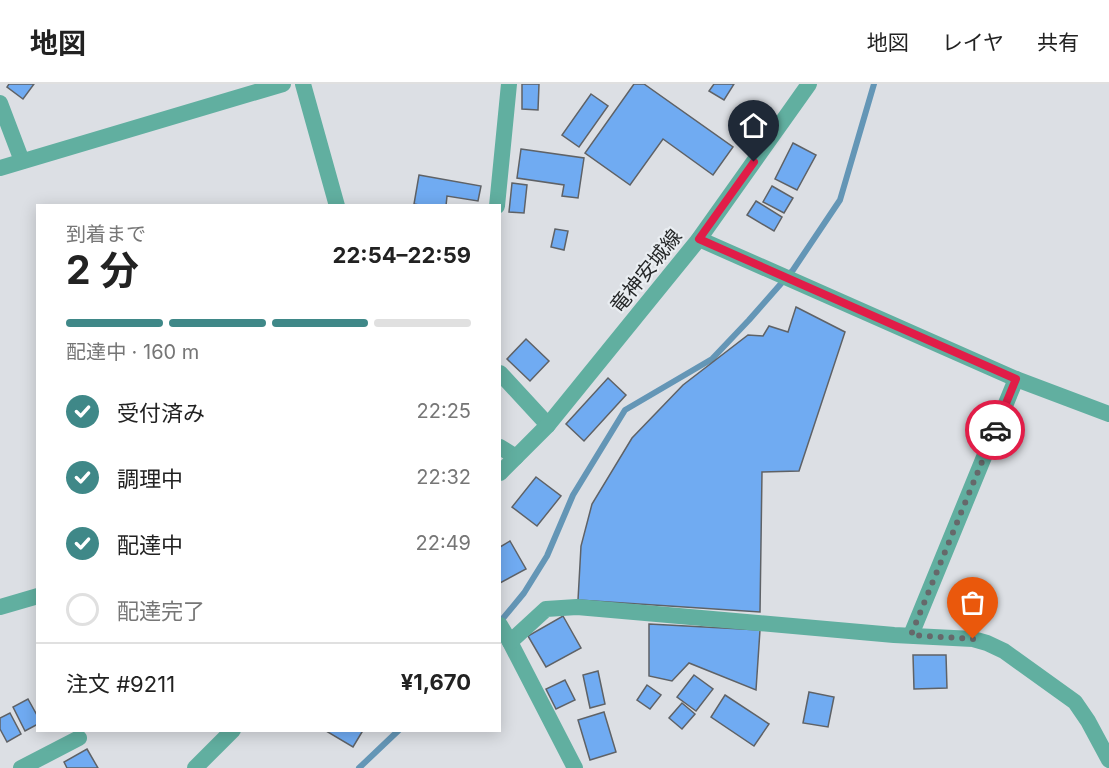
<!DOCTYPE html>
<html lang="ja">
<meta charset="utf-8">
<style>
:root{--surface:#fff;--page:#f2f2f2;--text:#222;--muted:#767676;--line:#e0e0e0;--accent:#3f8888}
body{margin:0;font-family:Inter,"Noto Sans JP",sans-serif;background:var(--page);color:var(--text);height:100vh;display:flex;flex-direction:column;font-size:22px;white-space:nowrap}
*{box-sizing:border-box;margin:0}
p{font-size:20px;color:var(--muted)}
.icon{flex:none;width:33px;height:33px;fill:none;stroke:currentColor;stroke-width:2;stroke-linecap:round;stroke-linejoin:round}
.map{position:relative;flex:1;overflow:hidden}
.panel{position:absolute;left:36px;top:120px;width:465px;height:528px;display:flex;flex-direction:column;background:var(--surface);border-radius:0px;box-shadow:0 3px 15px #0003}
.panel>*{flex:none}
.pin{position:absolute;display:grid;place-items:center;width:51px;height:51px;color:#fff;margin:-62px -26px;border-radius:50% 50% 50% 0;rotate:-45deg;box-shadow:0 0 6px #0007}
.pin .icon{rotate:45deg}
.courier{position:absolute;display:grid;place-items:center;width:60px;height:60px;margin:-30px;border:4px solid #e11d48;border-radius:50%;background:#fff;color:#222;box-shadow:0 2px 8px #0007}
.summary em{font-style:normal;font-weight:700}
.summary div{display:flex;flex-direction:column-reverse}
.summary{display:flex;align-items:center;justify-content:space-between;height:102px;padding:0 30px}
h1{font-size:39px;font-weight:700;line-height:45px}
.bar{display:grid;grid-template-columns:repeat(4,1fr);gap:9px 6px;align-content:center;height:72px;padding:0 30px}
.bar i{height:8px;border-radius:4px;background:var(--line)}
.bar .active{background:var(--accent)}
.bar p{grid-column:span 4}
.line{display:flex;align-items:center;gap:15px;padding:0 30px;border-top:2px solid var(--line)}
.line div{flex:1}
ol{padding:0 30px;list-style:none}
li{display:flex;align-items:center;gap:18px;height:66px}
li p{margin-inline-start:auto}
li .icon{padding:6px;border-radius:50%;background:var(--accent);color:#fff;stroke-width:4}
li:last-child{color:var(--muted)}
li i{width:33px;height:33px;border:3px solid var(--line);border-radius:50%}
header{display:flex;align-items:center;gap:36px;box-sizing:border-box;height:84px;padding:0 30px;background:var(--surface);border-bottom:2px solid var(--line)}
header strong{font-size:28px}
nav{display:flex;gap:33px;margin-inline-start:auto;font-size:21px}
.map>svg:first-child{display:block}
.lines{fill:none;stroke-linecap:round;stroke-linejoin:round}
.stream{stroke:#6496b6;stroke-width:6}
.building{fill:#70abf2;stroke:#5f6266;stroke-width:1.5}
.minor{stroke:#61afa0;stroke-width:16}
.tertiary{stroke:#61afa0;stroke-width:16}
.done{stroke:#66686a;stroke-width:6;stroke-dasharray:0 10.8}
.route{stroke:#e11d48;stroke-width:8}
.labels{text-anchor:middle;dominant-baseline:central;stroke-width:4.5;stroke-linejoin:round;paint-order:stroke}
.street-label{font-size:20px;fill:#262829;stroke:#e9edf1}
</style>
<header>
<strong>地図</strong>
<nav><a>地図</a><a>レイヤ</a><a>共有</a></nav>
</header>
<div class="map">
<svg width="1109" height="684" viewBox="0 0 1109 684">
<rect width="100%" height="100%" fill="#dcdfe4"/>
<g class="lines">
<g class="stream">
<polyline points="500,538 524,509 547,472 573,411 625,326 712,275 749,236 793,186 840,116 874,0"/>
<polyline points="359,684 399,646"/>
</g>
</g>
<g class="building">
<polygon points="9,0 34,0 23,15 7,3"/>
<polygon points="522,0 539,0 538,26 522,25"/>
<polygon points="634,0 644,0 733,63 713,91 663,55 630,101 585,69"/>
<polygon points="714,0 734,0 724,16 709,7"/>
<polygon points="591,10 608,22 579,63 562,51"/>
<polygon points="793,59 816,71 797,106 775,95"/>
<polygon points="521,65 584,74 578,114 562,112 564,101 517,94"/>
<polygon points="419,91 481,102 478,117 447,112 446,122 424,122 414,120"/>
<polygon points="512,99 527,101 524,129 509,128"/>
<polygon points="772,102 793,114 784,129 763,118"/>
<polygon points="756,117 782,133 774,147 747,131"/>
<polygon points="555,145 568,147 564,166 551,163"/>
<polygon points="796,223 845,248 799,387 762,388 760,528 578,516 581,462 592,420 632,354 683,301 748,251 763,252 769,242 788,248"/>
<polygon points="526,255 549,277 530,297 507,275"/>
<polygon points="608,294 626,311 584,357 566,340"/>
<polygon points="536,393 561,412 537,442 512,423"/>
<polygon points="510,457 526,485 500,499 500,463"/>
<polygon points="563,532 581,564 546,583 528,552"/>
<polygon points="649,540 760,546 756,606 689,579 672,597 649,592"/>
<polygon points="913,571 946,571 947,604 914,605"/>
<polygon points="598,587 605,620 590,624 583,591"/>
<polygon points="694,591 713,605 696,627 677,613"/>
<polygon points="565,596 575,616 556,625 546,605"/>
<polygon points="647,601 661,611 650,625 637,616"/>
<polygon points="809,608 834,613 828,643 803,639"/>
<polygon points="725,611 769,640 754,662 711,633"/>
<polygon points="28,615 38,633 38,640 25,647 13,623"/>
<polygon points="682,619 695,630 682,645 669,634"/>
<polygon points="604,628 616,668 590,676 578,636"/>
<polygon points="10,629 21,650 7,658 0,645 0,634"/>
<polygon points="360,646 362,648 353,663 326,647"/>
<polygon points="87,665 98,684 67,684 64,678"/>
</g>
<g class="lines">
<g class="minor">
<polyline points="303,0 337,122"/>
<polyline points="0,19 22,77"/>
<polyline points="0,84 283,0"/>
<polyline points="497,122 509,0"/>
<polyline points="500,289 548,341"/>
<polyline points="500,363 516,373"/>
<polyline points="0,523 38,512"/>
<polyline points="500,541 510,558 575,684"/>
<polyline points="911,551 1016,295"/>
<polyline points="510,558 546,525 577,523 894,551 973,555 987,559 1004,567 1075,618 1088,637 1109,676"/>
<polyline points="21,684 79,654"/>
</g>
<g class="tertiary">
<polyline points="699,155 1016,295 1109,330"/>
<polyline points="500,389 548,341 699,155 809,0"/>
<polyline points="195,684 233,646"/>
</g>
</g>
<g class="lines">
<polyline class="done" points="973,555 911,551 995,346"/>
<polyline class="route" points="754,78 699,155 1016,295 995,346"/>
</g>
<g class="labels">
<g class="street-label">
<text transform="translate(646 187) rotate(-51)">竜神安城線</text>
</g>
</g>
</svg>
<div class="pin" style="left:973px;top:555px;background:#ea580c"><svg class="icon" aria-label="bag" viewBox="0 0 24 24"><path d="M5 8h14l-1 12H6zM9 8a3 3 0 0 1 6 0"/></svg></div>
<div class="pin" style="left:754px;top:78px;background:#1f2937"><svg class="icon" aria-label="home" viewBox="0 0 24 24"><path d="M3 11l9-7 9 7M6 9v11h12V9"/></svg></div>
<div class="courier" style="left:995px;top:346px"><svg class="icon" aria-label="car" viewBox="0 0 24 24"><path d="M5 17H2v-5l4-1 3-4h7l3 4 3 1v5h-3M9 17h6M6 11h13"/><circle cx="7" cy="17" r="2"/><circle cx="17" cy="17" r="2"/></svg></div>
<section class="panel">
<div class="summary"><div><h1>2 分</h1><p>到着まで</p></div><em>22:54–22:59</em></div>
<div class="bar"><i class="active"></i><i class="active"></i><i class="active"></i><i></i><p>配達中 · 160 m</p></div>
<ol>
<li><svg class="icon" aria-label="check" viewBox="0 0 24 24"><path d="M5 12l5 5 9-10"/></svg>受付済み<p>22:25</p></li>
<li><svg class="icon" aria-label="check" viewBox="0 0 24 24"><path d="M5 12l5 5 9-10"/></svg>調理中<p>22:32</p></li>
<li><svg class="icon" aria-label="check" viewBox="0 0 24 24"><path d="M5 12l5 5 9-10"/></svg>配達中<p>22:49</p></li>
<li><i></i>配達完了</li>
</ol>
<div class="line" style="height:78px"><div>注文 #9211</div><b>¥1,670</b></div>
</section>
</div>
